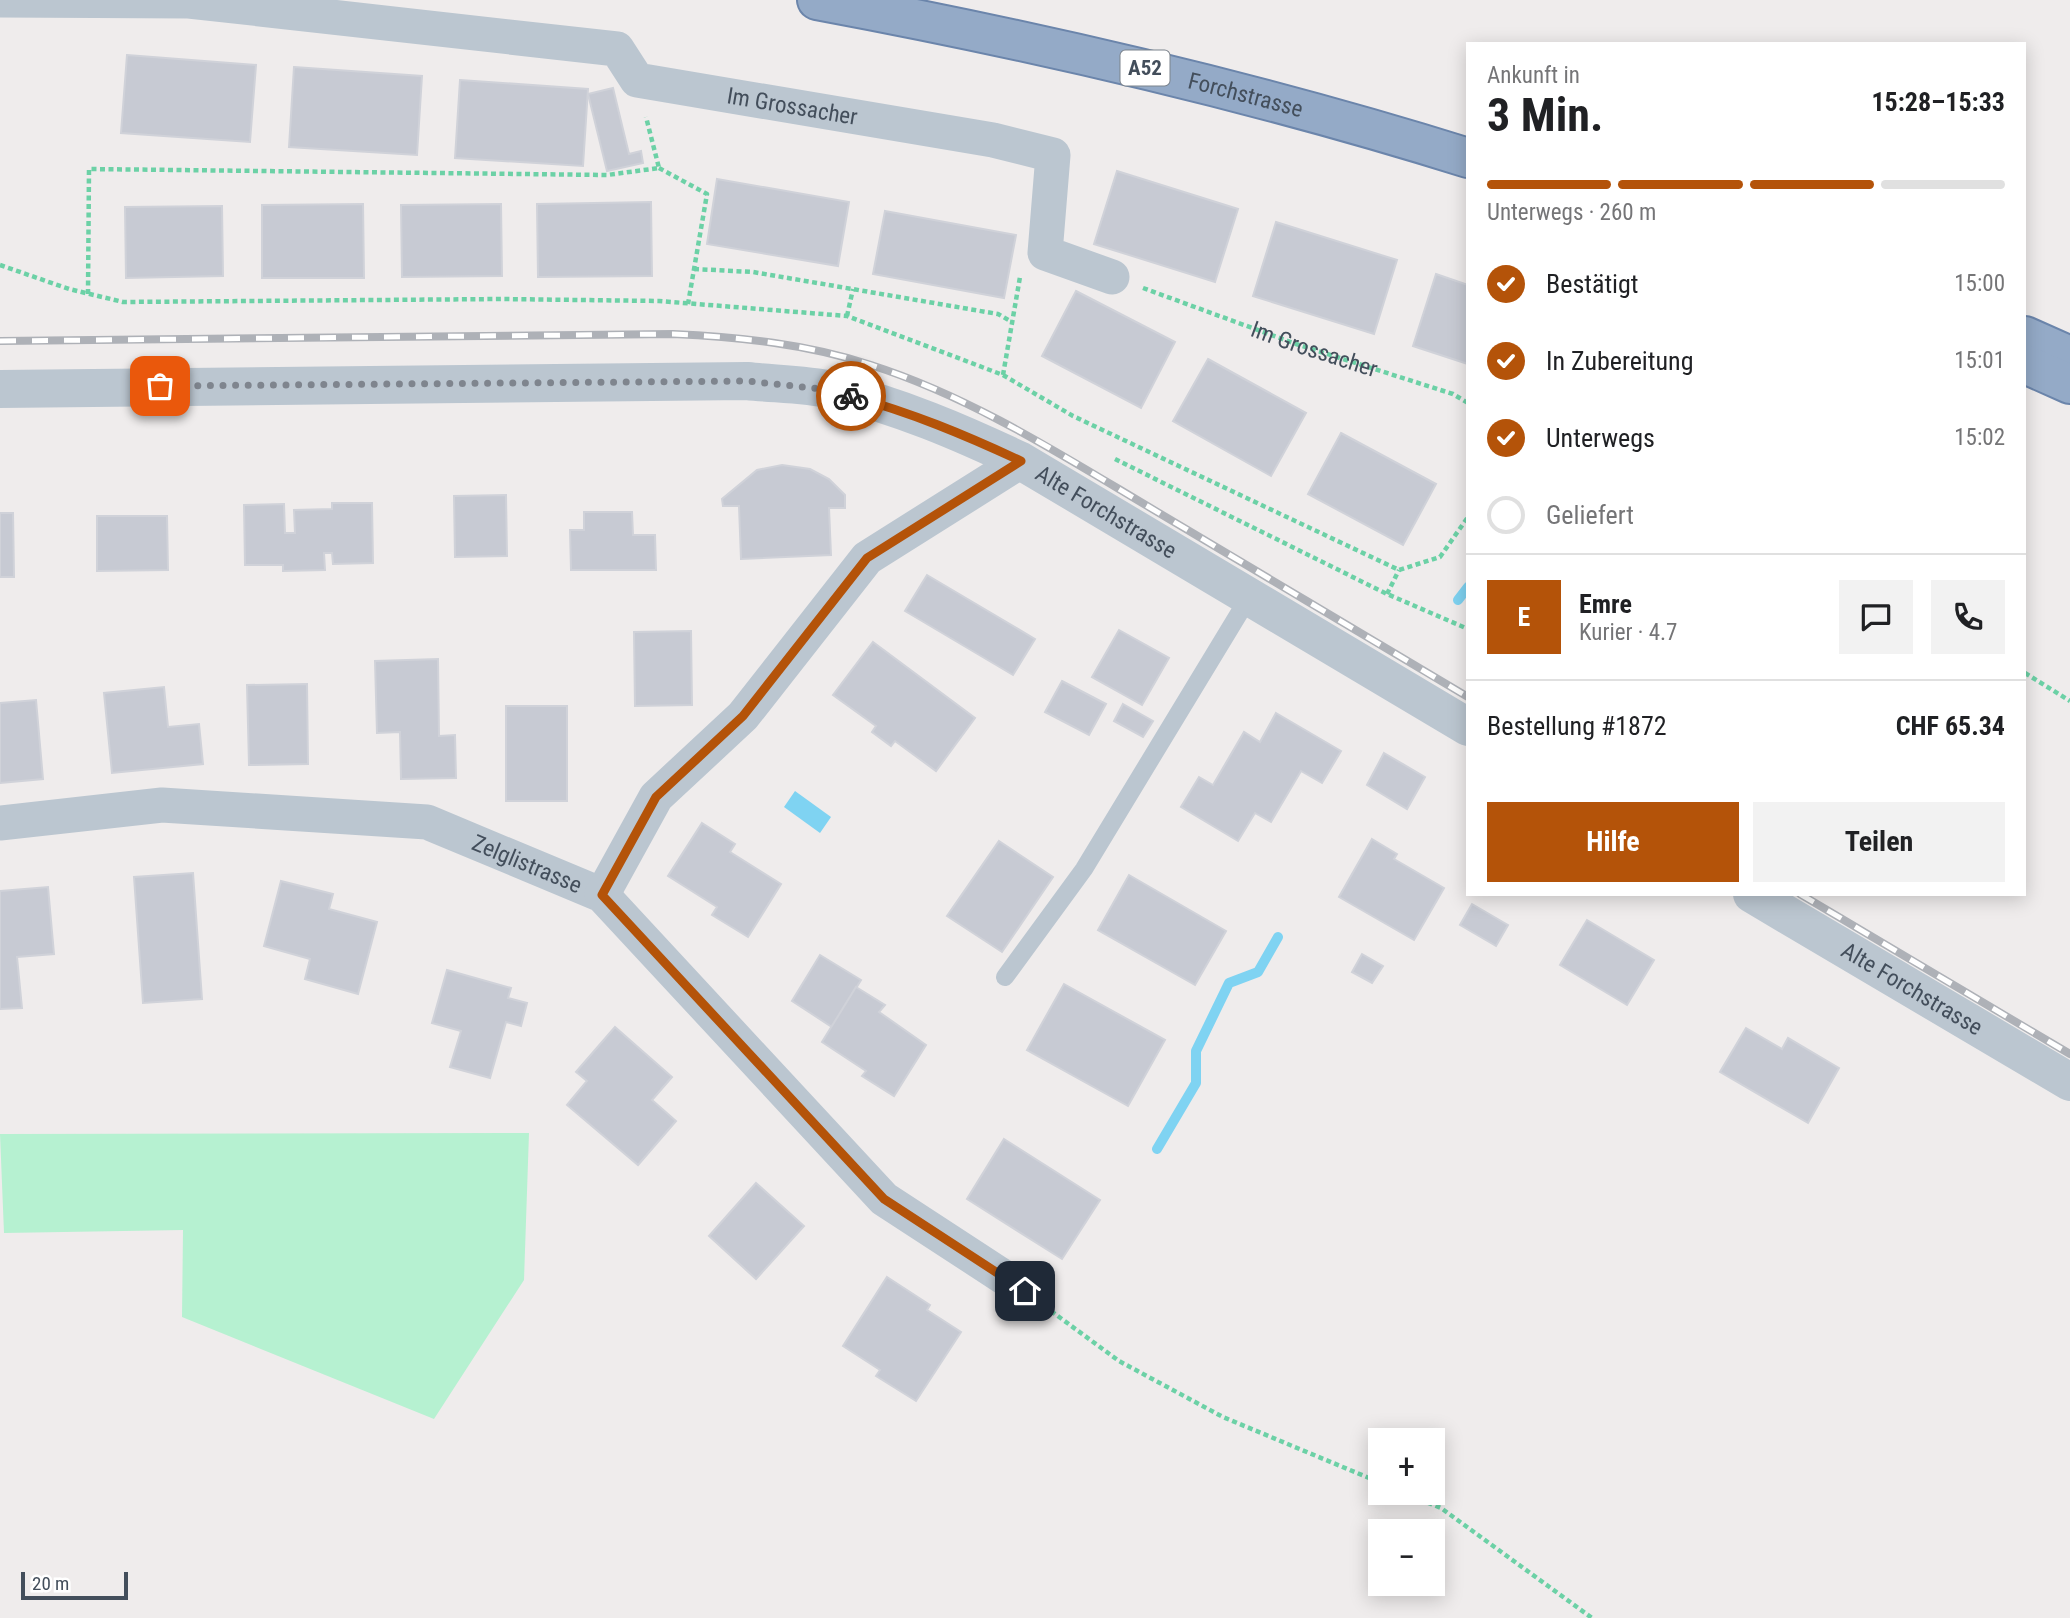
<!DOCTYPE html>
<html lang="de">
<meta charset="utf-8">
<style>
:root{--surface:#fff;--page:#f2f2f2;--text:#202124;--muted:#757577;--line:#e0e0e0;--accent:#b45309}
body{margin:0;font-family:"Roboto Condensed",sans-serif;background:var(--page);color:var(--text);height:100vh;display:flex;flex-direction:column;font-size:26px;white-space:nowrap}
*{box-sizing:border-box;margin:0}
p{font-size:23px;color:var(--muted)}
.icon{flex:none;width:38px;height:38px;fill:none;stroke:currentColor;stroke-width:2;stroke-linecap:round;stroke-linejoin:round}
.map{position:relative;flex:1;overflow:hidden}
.drawer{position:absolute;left:1466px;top:42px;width:560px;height:854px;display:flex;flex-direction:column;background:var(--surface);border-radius:0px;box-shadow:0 4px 18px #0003}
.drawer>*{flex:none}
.buttons{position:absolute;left:1368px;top:1428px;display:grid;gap:14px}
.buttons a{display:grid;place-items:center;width:77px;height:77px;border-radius:0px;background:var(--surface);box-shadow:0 4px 18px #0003;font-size:35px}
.scale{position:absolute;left:21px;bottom:18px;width:107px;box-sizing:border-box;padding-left:7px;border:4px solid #434e5b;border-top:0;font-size:19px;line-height:24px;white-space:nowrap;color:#434e5b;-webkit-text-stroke:5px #fff;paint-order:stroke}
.pin{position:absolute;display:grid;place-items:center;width:60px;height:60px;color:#fff;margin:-30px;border-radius:14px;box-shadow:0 4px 10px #0006}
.courier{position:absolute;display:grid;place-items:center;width:70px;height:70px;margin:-35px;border:5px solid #b45309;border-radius:50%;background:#fff;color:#222;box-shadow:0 2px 9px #0007}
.headline em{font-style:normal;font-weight:700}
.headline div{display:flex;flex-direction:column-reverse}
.headline{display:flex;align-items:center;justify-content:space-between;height:119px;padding:0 21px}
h1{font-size:46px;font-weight:700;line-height:52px}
.bar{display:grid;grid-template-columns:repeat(4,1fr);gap:10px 7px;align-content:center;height:84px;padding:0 21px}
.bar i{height:9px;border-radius:5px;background:var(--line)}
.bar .current{background:var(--accent)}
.bar p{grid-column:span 4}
.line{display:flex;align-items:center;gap:18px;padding:0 21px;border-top:2px solid var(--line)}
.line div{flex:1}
.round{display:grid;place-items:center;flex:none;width:74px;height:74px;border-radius:0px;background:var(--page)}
ol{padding:0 21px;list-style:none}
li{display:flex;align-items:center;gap:21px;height:77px}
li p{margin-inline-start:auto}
li .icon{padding:7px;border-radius:50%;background:var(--accent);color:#fff;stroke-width:4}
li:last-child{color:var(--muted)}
li i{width:38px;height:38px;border:4px solid var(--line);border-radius:50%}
.cta{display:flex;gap:14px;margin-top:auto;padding:14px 21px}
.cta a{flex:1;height:80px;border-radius:0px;background:var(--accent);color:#fff;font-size:28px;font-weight:700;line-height:80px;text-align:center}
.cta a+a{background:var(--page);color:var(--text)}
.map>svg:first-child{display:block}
.green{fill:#b6f1d1}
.water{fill:#7fd3f2}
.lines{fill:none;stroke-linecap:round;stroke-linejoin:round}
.stream{stroke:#7fd3f2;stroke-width:10}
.building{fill:#c7cad3;stroke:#d0d2d9;stroke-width:2}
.trunk-casing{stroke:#6b85ab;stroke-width:42}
.path{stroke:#6cd1a6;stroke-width:4.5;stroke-dasharray:5 3.5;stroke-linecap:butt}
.service{stroke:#bbc6d0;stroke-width:18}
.minor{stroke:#bbc6d0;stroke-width:35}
.tertiary{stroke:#bbc6d0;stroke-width:38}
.trunk{stroke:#94aac7;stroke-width:38}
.rail-casing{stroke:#aeb1b7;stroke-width:8}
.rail{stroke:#fff;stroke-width:5;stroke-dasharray:16;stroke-linecap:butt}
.done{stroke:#7f858e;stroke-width:7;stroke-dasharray:0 12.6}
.route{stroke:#b45309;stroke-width:9}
.labels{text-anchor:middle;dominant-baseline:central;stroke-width:6;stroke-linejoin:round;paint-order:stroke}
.shield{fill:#fff;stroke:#7b838c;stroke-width:2}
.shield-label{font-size:21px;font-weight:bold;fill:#434e5b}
.street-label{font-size:23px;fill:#434e5b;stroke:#fff}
</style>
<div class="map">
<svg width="2070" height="1618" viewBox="0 0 2070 1618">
<rect width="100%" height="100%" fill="#efecec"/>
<polygon class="green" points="529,1133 524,1280 434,1419 182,1317 183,1230 4,1233 0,1134"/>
<polygon class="water" points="795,791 831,817 820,833 784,807"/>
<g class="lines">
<g class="stream">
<polyline points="1458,600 1468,587"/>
<polyline points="1157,1149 1196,1083 1196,1051 1229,983 1258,972 1278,937"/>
</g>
</g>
<g class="building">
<polygon points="127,55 256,65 250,142 121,133"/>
<polygon points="294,67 422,76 417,155 289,147"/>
<polygon points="460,80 588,89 583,166 455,158"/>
<polygon points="613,88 629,154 641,151 643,163 607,171 588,94"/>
<polygon points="1117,171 1238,209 1215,282 1094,244"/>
<polygon points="717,179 849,202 838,266 707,244"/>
<polygon points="651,202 652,276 538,277 537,204"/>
<polygon points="363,204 364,278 262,278 262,205"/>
<polygon points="501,204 502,276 402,277 401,205"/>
<polygon points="222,206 223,276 126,278 125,207"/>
<polygon points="885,211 1016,235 1004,298 873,274"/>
<polygon points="1276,222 1397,260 1374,334 1253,296"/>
<polygon points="1436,274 1468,285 1468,364 1413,346"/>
<polygon points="1076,291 1175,342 1141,408 1042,356"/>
<polygon points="1208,359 1306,413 1271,476 1173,421"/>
<polygon points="1341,433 1436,484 1403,545 1308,494"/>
<polygon points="782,465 810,469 829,479 845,495 845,508 829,508 831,555 741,559 739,506 723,506 722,499 757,470"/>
<polygon points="506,495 507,556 455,557 454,496"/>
<polygon points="332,503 372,503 373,563 333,564 332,553 324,553 325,570 283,571 283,565 245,565 244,505 284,504 285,533 295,533 294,510 332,509"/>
<polygon points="584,512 632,512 633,535 655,535 656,570 571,570 570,530 584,530"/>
<polygon points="0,513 13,513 14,577 0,577"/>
<polygon points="97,516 167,516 168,570 97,571"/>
<polygon points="927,575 1035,639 1013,675 905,611"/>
<polygon points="1119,630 1169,658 1142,705 1092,677"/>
<polygon points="691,631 692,705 635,706 634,632"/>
<polygon points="873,642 975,718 936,771 895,741 891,746 872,732 876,726 833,695"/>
<polygon points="438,659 439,736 455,735 456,778 401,779 400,732 377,733 375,661"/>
<polygon points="1062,681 1106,704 1089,735 1045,712"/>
<polygon points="307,684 308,764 249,765 247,685"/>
<polygon points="164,687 168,727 199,724 203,764 112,773 104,693"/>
<polygon points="36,700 43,779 0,783 0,703"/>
<polygon points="1123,704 1153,721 1143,737 1114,721"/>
<rect x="506" y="706" width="61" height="95"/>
<polygon points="1276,713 1341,751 1322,783 1301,771 1271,822 1255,813 1238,841 1181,807 1199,777 1213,785 1244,732 1260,742"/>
<polygon points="1384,753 1425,777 1407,809 1367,785"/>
<polygon points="702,823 735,844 730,852 781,884 748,937 712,915 717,907 668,876"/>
<polygon points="1372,839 1397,854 1394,859 1444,888 1414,940 1339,897"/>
<polygon points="999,841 1053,877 1002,952 947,916"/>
<polygon points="193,873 202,999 143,1003 134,877"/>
<polygon points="1129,875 1226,931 1195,985 1098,930"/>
<polygon points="281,881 333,894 329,909 377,922 358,994 305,979 310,959 264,946"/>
<polygon points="48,887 54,954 17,957 22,1008 0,1009 0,891"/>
<polygon points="1472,904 1508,925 1496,946 1460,925"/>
<polygon points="1587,920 1654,960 1627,1005 1560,965"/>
<polygon points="1362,954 1383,966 1372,983 1352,972"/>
<polygon points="820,955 861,980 832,1027 792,1001"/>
<polygon points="447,970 511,988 508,998 527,1003 521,1026 506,1022 490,1078 450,1067 461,1031 432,1023"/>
<polygon points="1064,984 1165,1040 1128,1106 1027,1050"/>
<polygon points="856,987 885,1005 879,1012 926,1045 894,1096 862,1076 866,1071 822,1042"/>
<polygon points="615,1027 672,1077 652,1100 676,1121 638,1165 567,1105 587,1081 576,1072"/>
<polygon points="1746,1028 1782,1049 1788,1038 1839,1068 1808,1123 1720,1072"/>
<polygon points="1004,1139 1100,1200 1062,1259 967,1199"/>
<polygon points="756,1183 804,1226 756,1279 709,1236"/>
<polygon points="887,1277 930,1305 927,1310 961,1332 916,1401 876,1376 880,1370 843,1346"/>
</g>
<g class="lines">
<g class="trunk-casing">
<g id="trunk">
<path id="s6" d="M817,0C1037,41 1254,91 1468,158"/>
<polyline points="2025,336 2070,356"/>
<polyline points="2025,364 2070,384"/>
</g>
</g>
<g class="path">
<polyline points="659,168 707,194 688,304"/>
<polyline points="0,265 69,289 123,302 501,299 659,301 847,316 1003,375 1073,416 1399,570 1440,557 1468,517"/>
<polyline points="694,269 753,272 998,314 1012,322"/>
<path id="s1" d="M1143,288L1296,344L1453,394L1468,403"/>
<polyline points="88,294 89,169 607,175 659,168 646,117"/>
<polyline points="847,316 853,289"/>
<polyline points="1003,375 1020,277"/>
<polyline points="1115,459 1387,594 1468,629"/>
<polyline points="1387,594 1399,570"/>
<polyline points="2025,673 2070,701"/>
<polyline points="1051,1311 1119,1361 1223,1417 1381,1483"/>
<polyline points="1404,1493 1441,1508 1592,1618"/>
</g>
<polyline class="service" points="1005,977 1084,869 1249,597"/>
<g class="minor">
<path id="s2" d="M0,0L189,1L617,49L637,80L993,140L1053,155L1045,253L1112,277"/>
<path id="s3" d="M0,823L162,805L427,822L602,895L884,1199L1025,1291"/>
<polyline points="602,895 656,797 743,716 867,558 1021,461"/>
</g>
<g class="tertiary">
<path id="s4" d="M0,389L747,381C775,384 805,384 833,390C899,406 960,432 1021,461L1468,727"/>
<path id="s5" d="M1752,894L2070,1082"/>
</g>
<use href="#trunk" class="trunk"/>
<g class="rail-casing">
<g id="rail">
<path d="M0,341L673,334C740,337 807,344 871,365C971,397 1060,454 1149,507C1255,570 1362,634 1468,697"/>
<polyline points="1800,894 2070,1054"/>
</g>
</g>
<use href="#rail" class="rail"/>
</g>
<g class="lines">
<polyline class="done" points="160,386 747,381 831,390 851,396"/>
<path class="route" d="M851,396C912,413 963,434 1021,461L867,558L743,716L656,797L602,895L884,1199L1025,1291"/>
</g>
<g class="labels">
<rect class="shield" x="1120.5" y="50.5" width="49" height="35" rx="5"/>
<g class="shield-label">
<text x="1145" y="68">A52</text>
</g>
<g class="street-label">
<text stroke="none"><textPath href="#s6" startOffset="439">Forchstrasse</textPath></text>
<text stroke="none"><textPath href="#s2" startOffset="814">Im Grossacher</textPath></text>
<text stroke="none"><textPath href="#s1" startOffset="182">Im Grossacher</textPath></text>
<text stroke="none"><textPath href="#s4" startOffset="1134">Alte Forchstrasse</textPath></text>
<text stroke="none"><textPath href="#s3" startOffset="537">Zelglistrasse</textPath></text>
<text stroke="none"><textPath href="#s5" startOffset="186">Alte Forchstrasse</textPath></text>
</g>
</g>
</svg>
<div class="buttons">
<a>+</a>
<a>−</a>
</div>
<div class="scale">20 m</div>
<div class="pin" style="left:160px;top:386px;background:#ea580c"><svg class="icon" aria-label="bag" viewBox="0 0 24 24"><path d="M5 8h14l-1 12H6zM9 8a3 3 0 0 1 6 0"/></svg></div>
<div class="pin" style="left:1025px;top:1291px;background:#1f2937"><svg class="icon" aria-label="home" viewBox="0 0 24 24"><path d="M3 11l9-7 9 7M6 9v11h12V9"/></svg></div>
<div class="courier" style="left:851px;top:396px"><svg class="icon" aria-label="bike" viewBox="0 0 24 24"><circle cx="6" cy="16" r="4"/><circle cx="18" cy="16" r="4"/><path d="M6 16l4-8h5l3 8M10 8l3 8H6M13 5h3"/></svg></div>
<section class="drawer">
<div class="headline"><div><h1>3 Min.</h1><p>Ankunft in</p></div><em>15:28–15:33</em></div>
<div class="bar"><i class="current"></i><i class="current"></i><i class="current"></i><i></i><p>Unterwegs · 260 m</p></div>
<ol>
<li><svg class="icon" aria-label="check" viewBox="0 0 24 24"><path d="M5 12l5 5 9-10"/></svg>Bestätigt<p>15:00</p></li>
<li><svg class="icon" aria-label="check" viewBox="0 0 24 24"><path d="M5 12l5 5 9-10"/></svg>In Zubereitung<p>15:01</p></li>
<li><svg class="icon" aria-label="check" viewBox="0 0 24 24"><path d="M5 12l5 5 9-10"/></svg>Unterwegs<p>15:02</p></li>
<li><i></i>Geliefert</li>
</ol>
<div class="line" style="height:126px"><b class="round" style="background:var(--accent);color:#fff">E</b><div><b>Emre</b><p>Kurier · 4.7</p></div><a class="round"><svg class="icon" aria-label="chat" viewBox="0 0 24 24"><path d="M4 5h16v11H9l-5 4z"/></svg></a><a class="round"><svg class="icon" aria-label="phone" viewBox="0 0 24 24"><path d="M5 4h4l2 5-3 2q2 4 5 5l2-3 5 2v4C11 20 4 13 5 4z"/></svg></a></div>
<div class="line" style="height:91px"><div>Bestellung #1872</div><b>CHF 65.34</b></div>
<div class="cta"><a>Hilfe</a><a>Teilen</a></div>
</section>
</div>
